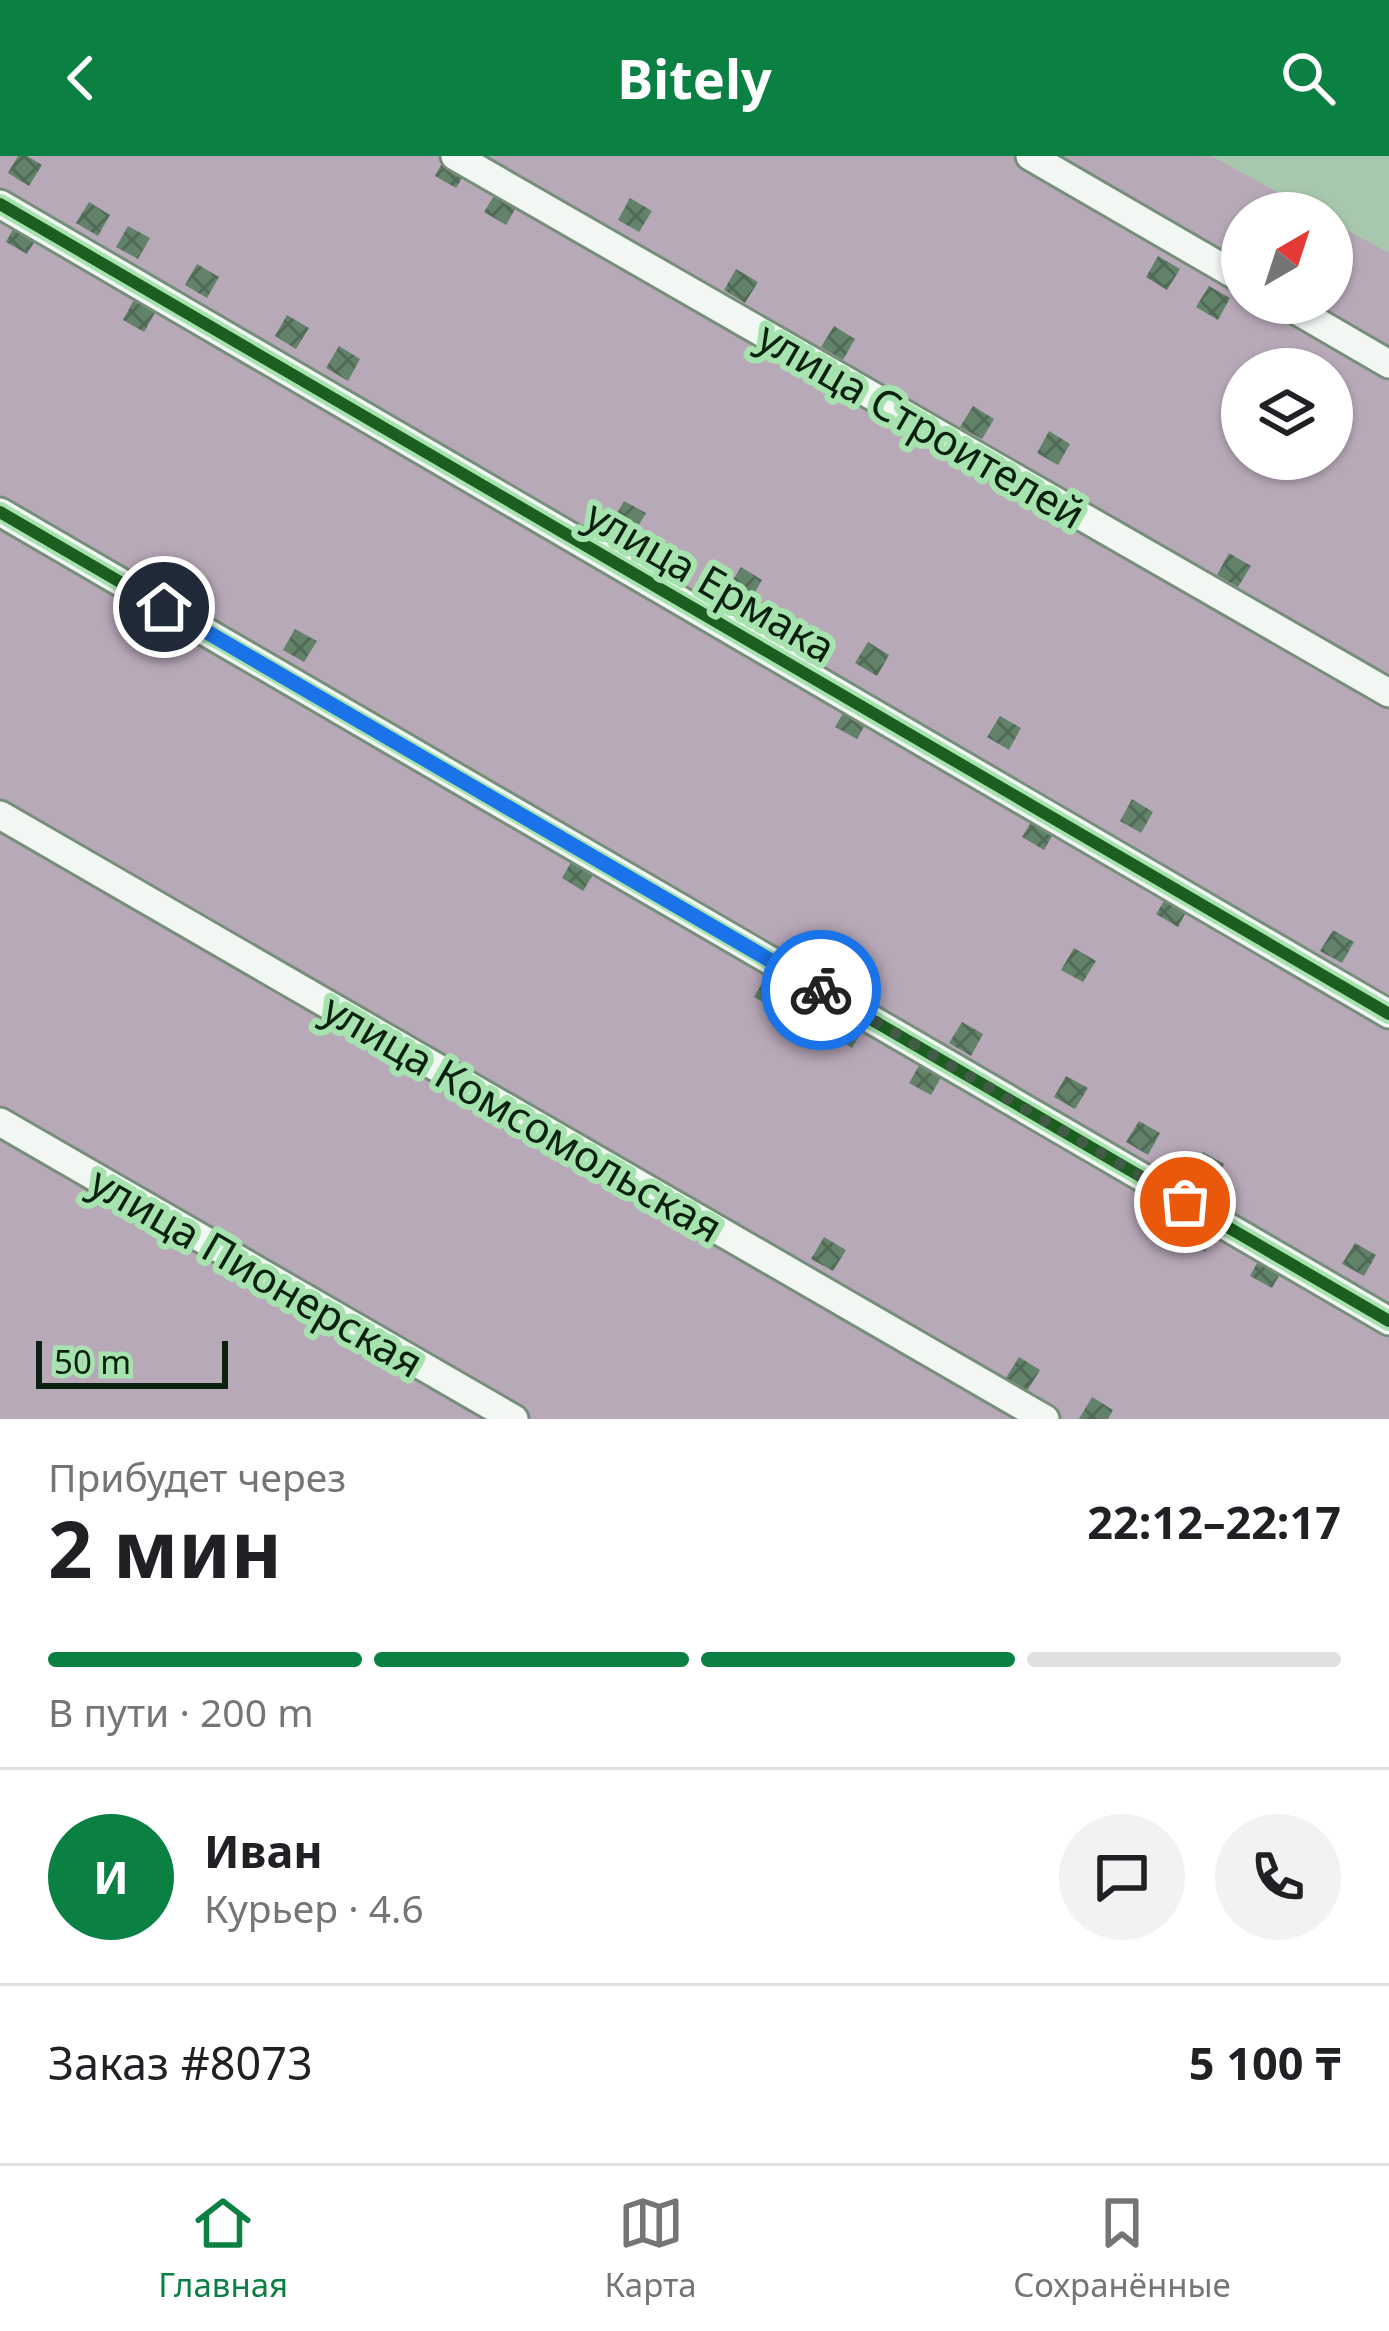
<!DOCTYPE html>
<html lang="ru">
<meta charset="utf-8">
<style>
:root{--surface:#fff;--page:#f2f2f2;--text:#202124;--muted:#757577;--line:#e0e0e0;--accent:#0b8043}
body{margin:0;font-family:"Noto Sans",sans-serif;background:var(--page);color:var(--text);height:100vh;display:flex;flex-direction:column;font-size:45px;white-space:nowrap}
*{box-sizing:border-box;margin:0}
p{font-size:39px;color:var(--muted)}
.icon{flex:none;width:66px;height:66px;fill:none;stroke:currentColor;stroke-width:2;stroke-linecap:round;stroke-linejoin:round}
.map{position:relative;height:1263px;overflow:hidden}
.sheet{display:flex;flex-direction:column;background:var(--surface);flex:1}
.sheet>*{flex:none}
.needle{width:78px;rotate:39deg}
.tools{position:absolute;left:1221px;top:36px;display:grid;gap:24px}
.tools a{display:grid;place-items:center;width:132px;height:132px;border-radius:50%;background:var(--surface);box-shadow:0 3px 9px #0004;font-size:60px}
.scale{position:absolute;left:36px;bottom:30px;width:192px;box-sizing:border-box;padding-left:12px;border:6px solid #0a210f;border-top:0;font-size:33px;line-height:42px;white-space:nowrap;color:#0a210f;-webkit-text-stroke:9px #a7e3af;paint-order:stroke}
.pin{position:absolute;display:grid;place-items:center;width:102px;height:102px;color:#fff;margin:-51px;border:6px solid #fff;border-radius:50%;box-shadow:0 3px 12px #0007}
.courier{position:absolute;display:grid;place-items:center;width:120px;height:120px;margin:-60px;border:9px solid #1a73e8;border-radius:50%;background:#fff;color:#222;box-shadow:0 3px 15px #0007}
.summary em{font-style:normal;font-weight:700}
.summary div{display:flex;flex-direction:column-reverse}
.summary{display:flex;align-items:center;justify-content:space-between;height:204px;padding:0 48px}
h1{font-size:78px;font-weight:700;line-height:90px}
.bar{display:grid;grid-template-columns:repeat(4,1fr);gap:18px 12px;align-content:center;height:144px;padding:0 48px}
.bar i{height:15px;border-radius:9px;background:var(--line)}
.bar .selected{background:var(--accent)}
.bar p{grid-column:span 4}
.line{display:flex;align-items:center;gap:30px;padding:0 48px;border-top:3px solid var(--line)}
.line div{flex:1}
.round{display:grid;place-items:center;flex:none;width:126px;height:126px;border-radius:63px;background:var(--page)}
header{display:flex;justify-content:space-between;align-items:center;height:156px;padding:0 48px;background:var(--accent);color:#fff;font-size:54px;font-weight:700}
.menu{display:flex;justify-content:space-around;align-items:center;height:168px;border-top:3px solid var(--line);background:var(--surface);font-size:33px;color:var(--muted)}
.menu a{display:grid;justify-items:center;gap:6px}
.menu .selected{color:var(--accent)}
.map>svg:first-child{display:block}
.green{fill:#b8a9b9;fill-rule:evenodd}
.building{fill:url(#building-cross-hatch)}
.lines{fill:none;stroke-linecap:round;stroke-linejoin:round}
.minor-casing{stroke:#768f7a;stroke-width:33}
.minor{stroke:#f2f7f3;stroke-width:27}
.cycleway-casing{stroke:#a7e3af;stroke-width:20}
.cycleway{stroke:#1b5e20;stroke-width:12}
.done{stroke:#415b46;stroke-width:12;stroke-dasharray:0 21.6}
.route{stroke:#1a73e8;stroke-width:15}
.labels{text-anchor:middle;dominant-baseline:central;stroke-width:12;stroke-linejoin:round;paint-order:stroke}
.street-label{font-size:42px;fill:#0a210f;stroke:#a7e3af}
</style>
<header><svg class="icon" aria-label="back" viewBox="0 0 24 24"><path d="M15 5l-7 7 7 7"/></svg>Bitely<svg class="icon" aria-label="search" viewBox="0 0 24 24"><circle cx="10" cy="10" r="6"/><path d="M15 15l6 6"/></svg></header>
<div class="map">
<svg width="1389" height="1263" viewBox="0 0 1389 1263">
<defs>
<pattern id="building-cross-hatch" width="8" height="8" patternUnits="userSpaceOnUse" patternTransform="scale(3)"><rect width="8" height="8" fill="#63826a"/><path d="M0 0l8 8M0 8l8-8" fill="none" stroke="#506a56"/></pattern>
</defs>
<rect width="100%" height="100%" fill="#a8c8ad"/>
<path class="green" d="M0,0H1212L1315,57H1242V147H1332V66L1389,97V1263H0ZM1242,213H1332V303H1242Z"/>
<g class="building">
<polygon points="18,0 27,0 42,9 29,30 8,17"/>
<polygon points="446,0 469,11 456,32 435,20"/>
<polygon points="497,35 518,48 506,69 484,56"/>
<polygon points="630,42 652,55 639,76 618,64"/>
<polygon points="89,46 110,59 98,80 76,67"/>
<polygon points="18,64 40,77 27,98 6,86"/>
<polygon points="128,70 150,82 138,103 116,91"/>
<polygon points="1158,100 1180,113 1167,134 1146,121"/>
<polygon points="197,108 219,121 207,142 185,129"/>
<polygon points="736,113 758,126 745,147 724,134"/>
<polygon points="1209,130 1230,142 1218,164 1196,151"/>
<polygon points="135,142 156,155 144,176 123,164"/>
<polygon points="287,159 309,172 296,193 275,180"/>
<polygon points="834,170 855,183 843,204 821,191"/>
<polygon points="339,190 360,203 348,225 326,212"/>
<polygon points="973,250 994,263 982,283 960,271"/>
<polygon points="1049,275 1070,288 1058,309 1037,297"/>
<polygon points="624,345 646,357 633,378 612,366"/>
<polygon points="1229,397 1251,410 1238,431 1217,419"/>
<polygon points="741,411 762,424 750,445 728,432"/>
<polygon points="295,473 317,485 304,506 283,494"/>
<polygon points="868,486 889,499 877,520 855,507"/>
<polygon points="848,549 869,562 857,583 835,571"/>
<polygon points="1000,560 1021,572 1009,594 987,581"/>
<polygon points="1132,643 1153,656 1141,677 1120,665"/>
<polygon points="1035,660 1056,673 1044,694 1022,681"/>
<polygon points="574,701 596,714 583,735 562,722"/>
<polygon points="1169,737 1190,749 1178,771 1156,758"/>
<polygon points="1333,774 1354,786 1342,807 1320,795"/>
<polygon points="1074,792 1096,805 1083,826 1061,814"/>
<polygon points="767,819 788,832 776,853 754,841"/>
<polygon points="842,858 864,871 852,892 830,879"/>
<polygon points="962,866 983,878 971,900 949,887"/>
<polygon points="921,906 943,918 931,939 909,927"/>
<polygon points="1066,920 1088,932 1075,953 1054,941"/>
<polygon points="1139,965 1160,977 1148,999 1126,986"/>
<polygon points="1203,996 1224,1008 1212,1029 1190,1017"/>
<polygon points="1196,1061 1217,1074 1205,1096 1184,1083"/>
<polygon points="824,1081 846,1094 833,1115 811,1103"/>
<polygon points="1355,1087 1376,1099 1364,1120 1342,1108"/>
<polygon points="1262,1098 1284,1111 1272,1132 1250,1120"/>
<polygon points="1019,1201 1040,1214 1027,1235 1006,1222"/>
<polygon points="1092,1241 1113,1254 1108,1263 1079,1263"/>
</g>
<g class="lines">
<g class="minor-casing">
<g id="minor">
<polyline points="455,0 1389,537"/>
<polyline points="1030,0 1242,123"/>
<polyline points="0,48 1389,858"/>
<polyline points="1284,147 1389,208"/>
<polyline points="0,356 1389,1165"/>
<polyline points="0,659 1045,1263"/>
<polyline points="0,966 514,1263"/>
</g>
</g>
<use href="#minor" class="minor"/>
<g class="cycleway-casing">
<g id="cycleway">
<polyline points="0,48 1389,858"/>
<polyline points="0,356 1389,1165"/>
</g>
</g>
<use href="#cycleway" class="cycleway"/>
</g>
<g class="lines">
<polyline class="done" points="821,834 1185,1046"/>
<polyline class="route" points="164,451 821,834"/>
</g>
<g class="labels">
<g class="street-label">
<text transform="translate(922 268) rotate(30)">улица Строителей</text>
<text transform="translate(711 424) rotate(30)">улица Ермака</text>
<text transform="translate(523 961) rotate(30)">улица Комсомольская</text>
<text transform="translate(257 1115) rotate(30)">улица Пионерская</text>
</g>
</g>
</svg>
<div class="tools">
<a><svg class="needle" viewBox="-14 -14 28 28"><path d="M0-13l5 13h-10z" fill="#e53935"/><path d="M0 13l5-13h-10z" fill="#757577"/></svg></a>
<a><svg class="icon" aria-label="layers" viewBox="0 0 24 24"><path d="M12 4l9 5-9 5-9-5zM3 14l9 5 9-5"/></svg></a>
</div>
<div class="scale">50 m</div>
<div class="pin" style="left:1185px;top:1046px;background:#ea580c"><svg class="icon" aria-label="bag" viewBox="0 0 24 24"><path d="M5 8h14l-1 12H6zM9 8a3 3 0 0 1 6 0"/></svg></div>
<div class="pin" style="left:164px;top:451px;background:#1f2937"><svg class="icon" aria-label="home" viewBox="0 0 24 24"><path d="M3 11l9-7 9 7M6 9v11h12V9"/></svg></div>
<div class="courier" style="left:821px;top:834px"><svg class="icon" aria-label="bike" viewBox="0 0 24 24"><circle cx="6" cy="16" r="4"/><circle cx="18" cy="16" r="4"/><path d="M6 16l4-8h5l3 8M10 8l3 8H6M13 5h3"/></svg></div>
</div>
<section class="sheet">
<div class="summary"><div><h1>2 мин</h1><p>Прибудет через</p></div><em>22:12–22:17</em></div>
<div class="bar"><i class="selected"></i><i class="selected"></i><i class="selected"></i><i></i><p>В пути · 200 m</p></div>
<div class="line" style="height:216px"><b class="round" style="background:var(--accent);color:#fff">И</b><div><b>Иван</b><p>Курьер · 4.6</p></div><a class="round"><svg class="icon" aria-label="chat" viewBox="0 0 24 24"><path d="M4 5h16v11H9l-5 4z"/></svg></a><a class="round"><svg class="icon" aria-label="phone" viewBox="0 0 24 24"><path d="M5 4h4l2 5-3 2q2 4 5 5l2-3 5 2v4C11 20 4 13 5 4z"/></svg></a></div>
<div class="line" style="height:156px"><div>Заказ #8073</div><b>5 100 ₸</b></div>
</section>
<nav class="menu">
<a class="selected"><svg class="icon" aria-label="home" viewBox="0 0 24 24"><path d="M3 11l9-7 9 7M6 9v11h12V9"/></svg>Главная</a>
<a><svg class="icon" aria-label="map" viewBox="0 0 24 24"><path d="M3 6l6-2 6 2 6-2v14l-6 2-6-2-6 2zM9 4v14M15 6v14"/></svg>Карта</a>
<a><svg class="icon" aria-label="saved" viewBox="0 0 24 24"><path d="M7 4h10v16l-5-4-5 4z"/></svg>Сохранённые</a>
</nav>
